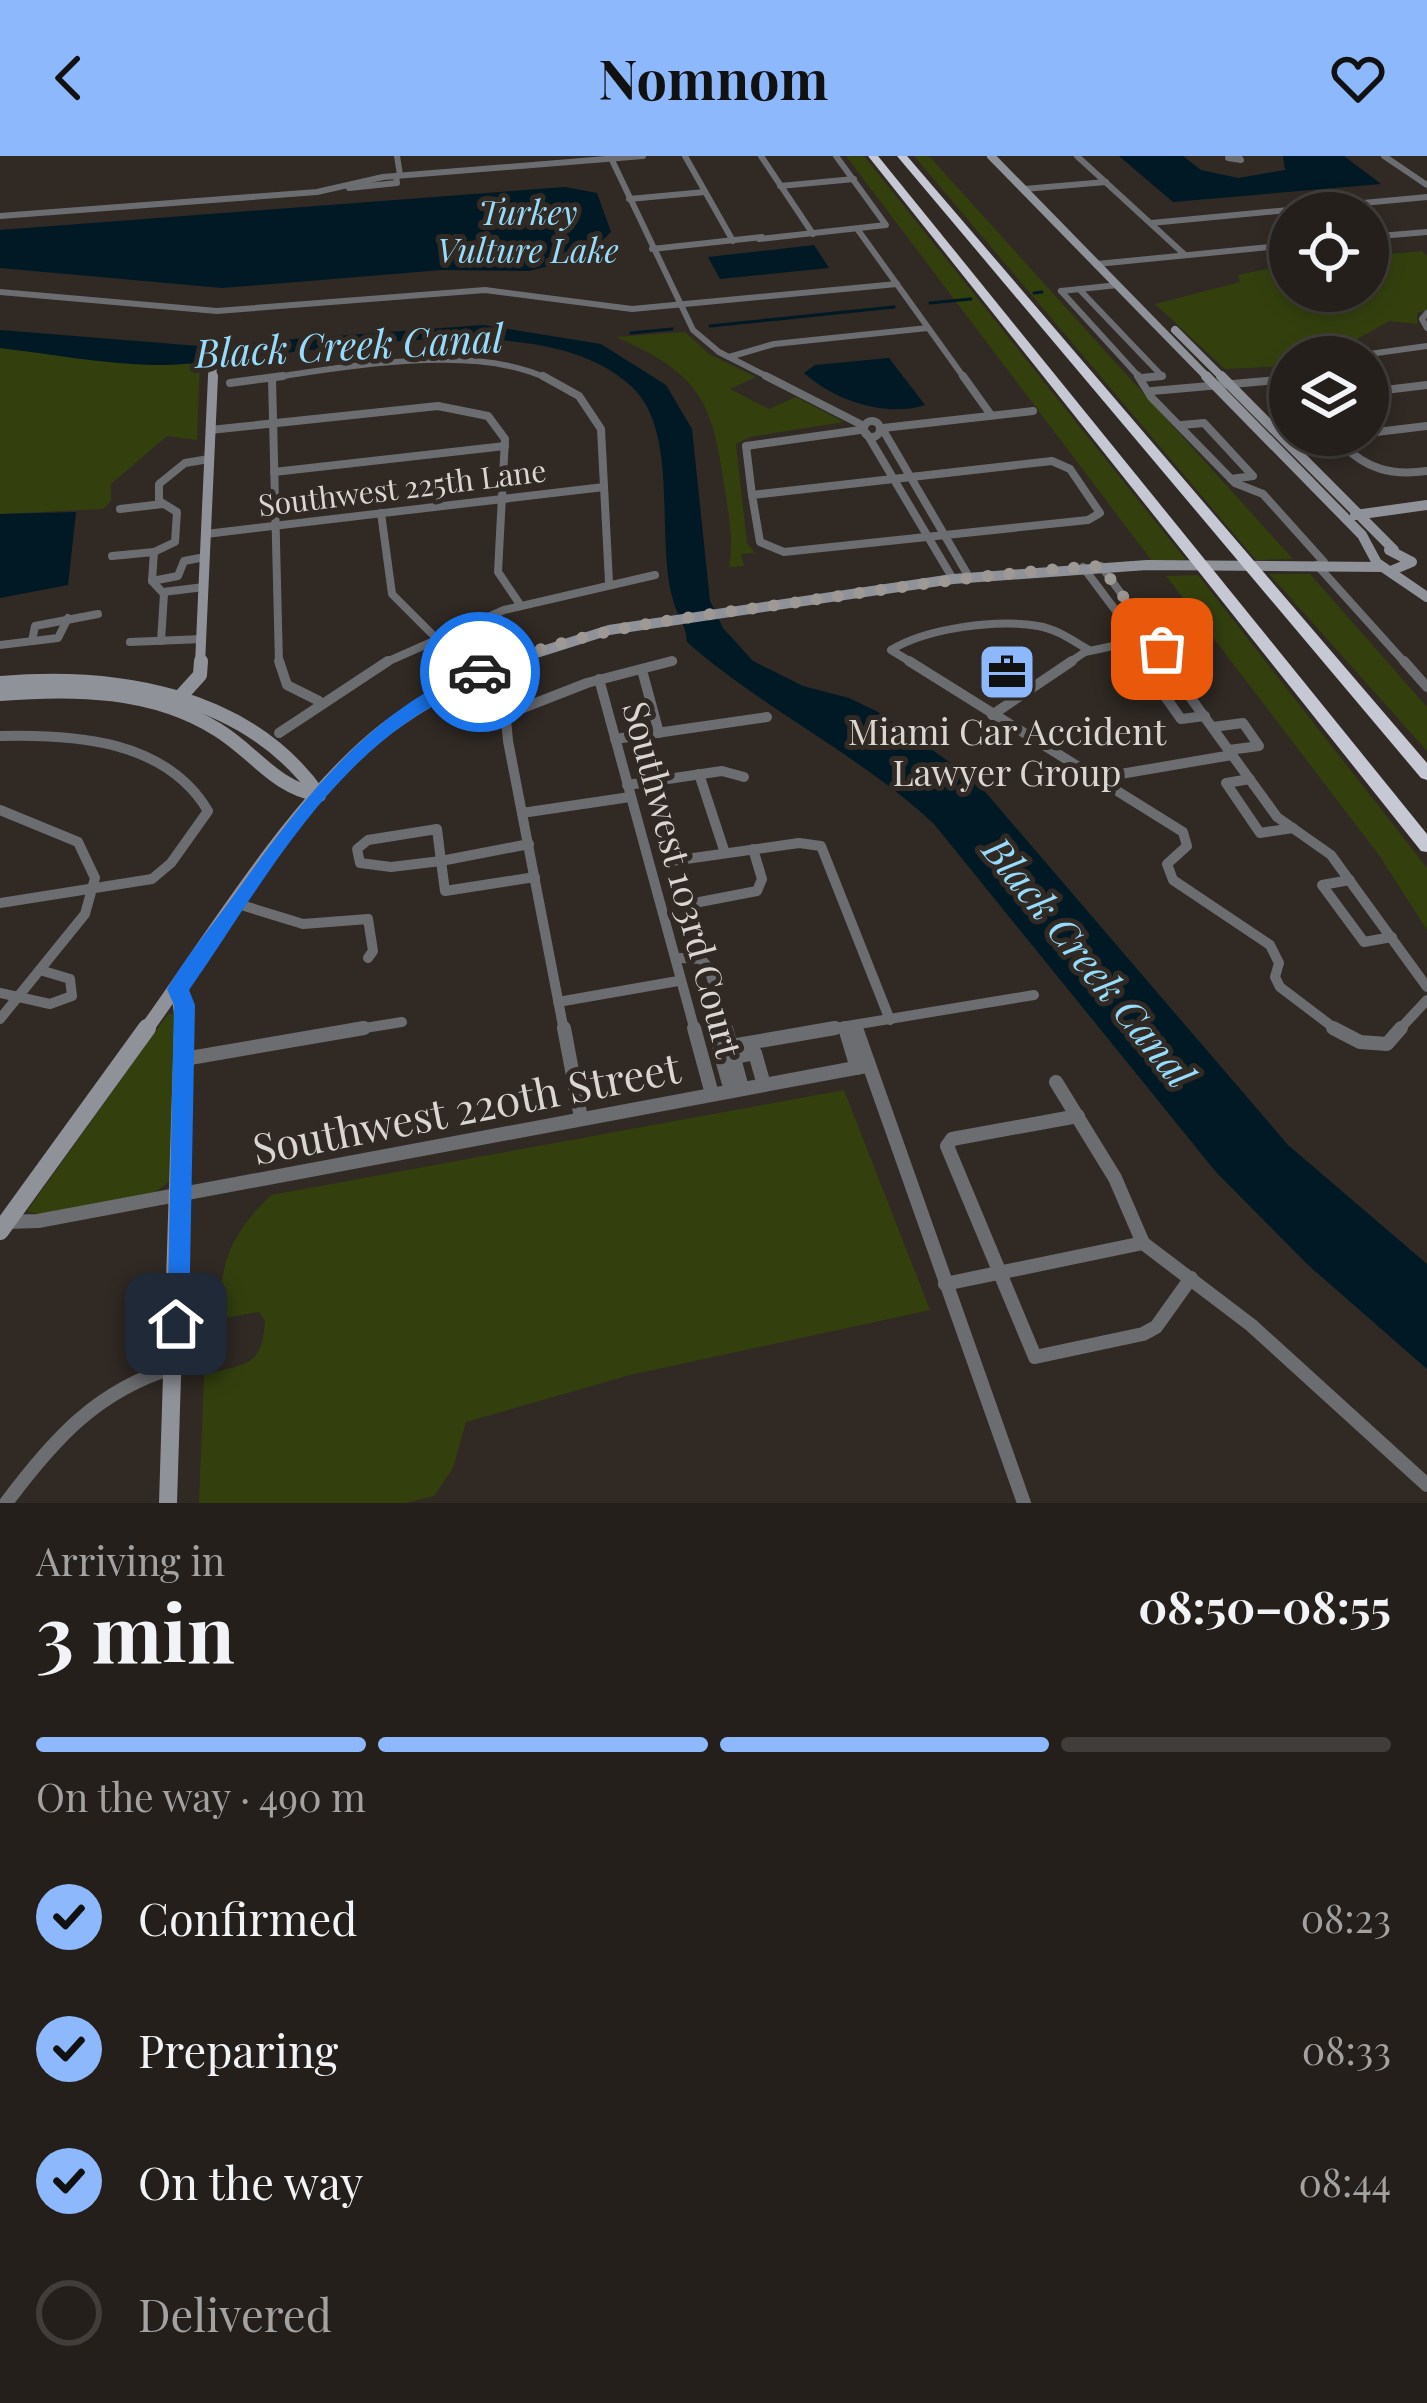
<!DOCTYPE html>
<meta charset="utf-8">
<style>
:root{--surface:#241f1b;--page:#2c2724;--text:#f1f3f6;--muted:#a3a2a3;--line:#413d3a;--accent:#8db9fc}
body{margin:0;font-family:"Playfair Display",serif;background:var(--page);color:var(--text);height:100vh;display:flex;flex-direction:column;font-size:45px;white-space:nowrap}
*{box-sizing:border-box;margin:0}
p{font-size:39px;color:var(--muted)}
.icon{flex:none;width:66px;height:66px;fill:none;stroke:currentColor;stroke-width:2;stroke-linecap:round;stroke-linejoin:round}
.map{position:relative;height:1347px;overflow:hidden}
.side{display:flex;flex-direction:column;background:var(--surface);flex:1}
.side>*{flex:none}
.tools{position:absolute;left:1269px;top:36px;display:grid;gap:24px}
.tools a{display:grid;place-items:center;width:120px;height:120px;border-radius:50%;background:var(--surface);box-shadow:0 6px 18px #0003,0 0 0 3px var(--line);font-size:60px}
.pin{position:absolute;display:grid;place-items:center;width:102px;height:102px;color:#fff;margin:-51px;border-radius:24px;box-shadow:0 6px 18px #0006}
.courier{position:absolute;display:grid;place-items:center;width:120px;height:120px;margin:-60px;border:9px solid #1a73e8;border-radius:50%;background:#fff;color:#222;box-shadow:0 3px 15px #0007}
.summary em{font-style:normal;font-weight:700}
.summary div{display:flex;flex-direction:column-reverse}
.summary{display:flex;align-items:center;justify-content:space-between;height:204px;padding:0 36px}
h1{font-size:78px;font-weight:700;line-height:90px}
.bar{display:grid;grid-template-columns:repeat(4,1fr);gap:18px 12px;align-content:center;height:144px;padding:0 36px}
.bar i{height:15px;border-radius:9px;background:var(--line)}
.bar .selected{background:var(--accent)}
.bar p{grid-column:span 4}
ol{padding:0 36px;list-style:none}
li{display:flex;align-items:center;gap:36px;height:132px}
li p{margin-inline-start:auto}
li .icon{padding:12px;border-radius:50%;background:var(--accent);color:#111;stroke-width:4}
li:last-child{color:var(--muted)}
li i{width:66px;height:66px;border:6px solid var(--line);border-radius:50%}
header{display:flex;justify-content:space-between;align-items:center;height:156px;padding:0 36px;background:var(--accent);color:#111;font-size:54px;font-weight:700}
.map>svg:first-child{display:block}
.green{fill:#33400e}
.water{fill:#001925}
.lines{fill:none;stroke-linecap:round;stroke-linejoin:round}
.stream{stroke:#001925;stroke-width:3}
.street-far3{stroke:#6c6d71;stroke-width:6}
.street-far2{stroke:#6c6d71;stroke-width:8}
.street-far1{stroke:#6c6d71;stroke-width:10}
.street{stroke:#6c6d71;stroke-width:14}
.secondary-far3{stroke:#909299;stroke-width:8}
.secondary-far2{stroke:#909299;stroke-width:10}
.secondary-far1{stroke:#909299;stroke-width:14}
.secondary{stroke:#909299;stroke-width:18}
.highway{fill:#c6c9d3;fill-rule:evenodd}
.route{fill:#1a73e8}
.done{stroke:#9e9995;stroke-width:12;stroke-dasharray:0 21.6}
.labels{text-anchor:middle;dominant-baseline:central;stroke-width:10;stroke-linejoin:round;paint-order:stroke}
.far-street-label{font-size:30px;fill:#dad6d2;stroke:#302924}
.far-water-label{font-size:33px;font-style:italic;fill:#96ddfd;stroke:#302924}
.poi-label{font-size:36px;fill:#dad6d2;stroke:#302924}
.street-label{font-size:36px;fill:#dad6d2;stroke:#302924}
.water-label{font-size:39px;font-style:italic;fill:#96ddfd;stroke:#302924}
.near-street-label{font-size:42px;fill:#dad6d2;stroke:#302924}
</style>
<header><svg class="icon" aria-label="back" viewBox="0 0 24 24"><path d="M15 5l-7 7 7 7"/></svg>Nomnom<svg class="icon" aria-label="heart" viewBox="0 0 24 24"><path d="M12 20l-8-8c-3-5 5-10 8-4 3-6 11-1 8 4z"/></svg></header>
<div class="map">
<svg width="1427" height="1347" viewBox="0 0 1427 1347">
<rect width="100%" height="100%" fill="#302924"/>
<g class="green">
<polygon points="846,0 864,0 1186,404 1152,405"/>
<polygon points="914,0 929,0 1293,403 1256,404"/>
<polygon points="1422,95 1427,100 1427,154 1417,157 1417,168 1389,165 1326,201 1290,201 1290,210 1225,213 1155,148 1240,126 1238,119 1290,108 1290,135 1368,135 1368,100"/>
<path d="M685,176L709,198L756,221L730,233L769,253L796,241L844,266L750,281L736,288L747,387L755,397L741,398L744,410L729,411C734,385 729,361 725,335C713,248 703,219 616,181Z"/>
<polygon points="0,192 152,209 200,206 197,284 167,280 111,328 111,345 103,353 0,358"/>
<polygon points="1269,418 1310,418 1427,551 1427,595"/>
<polygon points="1198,419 1427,712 1427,774 1379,699 1166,420"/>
<polygon points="168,858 176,858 170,1025 152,1038 38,1058 27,1055"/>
<path d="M844,934L930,1154L630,1219L466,1266L453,1312L434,1340L406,1347H199L204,1219C245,1207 262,1213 265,1165L259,1156L218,1163C222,1103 228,1082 271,1039Z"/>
</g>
<g class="water">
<polygon points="1119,0 1183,0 1201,14 1238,22 1285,14 1283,0 1344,0 1381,28 1173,46"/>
<polygon points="565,31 597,37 611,76 584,102 528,115 442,114 222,132 0,112 0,74"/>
<polygon points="814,89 829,112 720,123 708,101"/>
<path d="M483,169L601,188L666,229L692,273L710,445L723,472L753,505L803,530L849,542L878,556L975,624L1288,989L1427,1108V1213L1307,1108L1216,1016L934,668C859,598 764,554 687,486C686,468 677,460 673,444C655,384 680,278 633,232C537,137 278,209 154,209C103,208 51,198 0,192V174L199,190Z"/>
<path d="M889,202L925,249C885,262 834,244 804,217L815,209Z"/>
<polygon points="76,356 68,429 0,442 0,358"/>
</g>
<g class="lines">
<g class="stream">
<polyline points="1034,137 1042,136"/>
<polyline points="930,147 971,143"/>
<polyline points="710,170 894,151"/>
<polyline points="631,177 672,173"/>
</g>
<g class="street-far3">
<polyline points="397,0 400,19"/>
<polyline points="685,0 733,85"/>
<polyline points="761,0 813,78"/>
<polyline points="1077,0 1185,99"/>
<polygon points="1233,0 1239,1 1241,4 1228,2"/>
<polyline points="1384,0 1427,29"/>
<polyline points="611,2 693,174 719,196 772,223"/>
<polyline points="780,30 854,23"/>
<polyline points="349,32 397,27 396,20"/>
<polyline points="1024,33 1106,26"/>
<polyline points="629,43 705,36"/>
<polyline points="0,60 317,36 383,21 643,0"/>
<polyline points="1151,67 1427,41"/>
<polyline points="858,74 965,223"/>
<polyline points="1368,81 1427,76"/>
<polyline points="759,83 886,69 836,0"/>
<polyline points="652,93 762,81"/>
<polyline points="1097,108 1290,89"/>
<polyline points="1079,133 1162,220 1141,222"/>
<polyline points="1061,135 1141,223"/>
<polyline points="1061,135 1118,129"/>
<polyline points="0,136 217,155 485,134 632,153 897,128"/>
<polyline points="1427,157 1422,163 1427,172"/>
<polyline points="729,201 774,188 928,172"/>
<polyline points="1348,201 1427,190"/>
<path d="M261,223C341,212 474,186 548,223"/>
</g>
<g class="street-far2">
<polyline points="543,220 579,240 601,273 609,426"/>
<polyline points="766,220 862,269"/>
<polyline points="963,220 991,259"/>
<polyline points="1138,220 1151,241 1235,327 1263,338 1324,406"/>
<polyline points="272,222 279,508"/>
<polyline points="1141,222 1162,220"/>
<polyline points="230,227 283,220"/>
<polyline points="1152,235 1290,223"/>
<polyline points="1368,236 1427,229"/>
<circle cx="872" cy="273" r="8"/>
<polyline points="1182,269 1204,267 1253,320 1231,323"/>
<polyline points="883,272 1033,255"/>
<polyline points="210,274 438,250 488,260 505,283 498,416 519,447"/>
<polyline points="883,274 969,421"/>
<polyline points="1368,277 1427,270"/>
<polyline points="867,278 953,423"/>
<path d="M1351,279L1340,287C1367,313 1390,320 1427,315"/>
<polygon points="1052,305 1070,313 1100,357 1088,364 784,396 760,386 752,339"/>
<polyline points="274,316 505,290"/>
<polyline points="752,339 746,290 860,274"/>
<polyline points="120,353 163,348"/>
<polyline points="381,357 392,438 433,479"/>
<polyline points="206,378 604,331"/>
<polyline points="112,400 154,396"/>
<polyline points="1317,409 1406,508"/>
<polyline points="1101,410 1147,473"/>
<polyline points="1083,411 1131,475"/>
<polyline points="152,425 178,420 184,405 205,401"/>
<polyline points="163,436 204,431"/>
<polygon points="1141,473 1163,481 1162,493 1146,496 1130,490 1125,480"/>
<polyline points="32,485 35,470 98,458"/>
<polyline points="161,485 164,438 152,425 154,396 175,386 177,356 159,345 159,328 185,307 209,303"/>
<polyline points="130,486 202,483"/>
<polyline points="0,489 58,482 68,462"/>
<polyline points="1157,495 1166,508"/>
<polyline points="382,508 504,454 655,419"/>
<polyline points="661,508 673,505"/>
<path d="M914,508L891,494C927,472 996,463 1038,470C1057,473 1073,485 1089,494"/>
<polyline points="1067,508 1085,496 1127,487"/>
</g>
<g class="street-far1">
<polyline points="279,505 287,529 319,545"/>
<polyline points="909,505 1183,676 1187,690 1167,708 1173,724 1270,789 1279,807 1275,821 1280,831 1338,875"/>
<polyline points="1164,505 1277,661 1331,699 1427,831"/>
<polyline points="1404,505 1427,531"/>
<polyline points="642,514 659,577"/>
<polyline points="475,519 512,551 506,563 508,585 564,875"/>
<polyline points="599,523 695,875"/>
<polyline points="465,524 510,557"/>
<polyline points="1180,525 1157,529 1181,563 1205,560"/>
<polyline points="510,557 587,527 672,505"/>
<polyline points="992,559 1072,505"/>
<polyline points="1213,571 1243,567 1259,590 1229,594"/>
<polyline points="279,577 388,505"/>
<path d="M0,580C75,578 166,584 208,655L171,707L152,723L0,747"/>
<polyline points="615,583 767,561"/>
<polyline points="699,618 725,697"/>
<polyline points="1097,622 1232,599"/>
<polyline points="1250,623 1226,627 1260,677 1293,672"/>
<polyline points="627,629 722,615 744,621"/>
<polyline points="0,654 78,686 95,722 85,758 0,863"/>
<polyline points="522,657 630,641"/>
<polygon points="437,673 441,705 391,711 360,707 357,693 368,684"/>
<polyline points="441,705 445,735 535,721"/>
<polyline points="441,705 529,688"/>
<polyline points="672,705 799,687 821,690 890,864"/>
<polyline points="1350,724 1322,729 1364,786 1392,781"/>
<polyline points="238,748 303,768 368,763 373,795 368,802"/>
<polyline points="684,749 757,735 762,723 753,693"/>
<polyline points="680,802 701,803 709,812 726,875"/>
<polyline points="0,837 50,848 72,840 70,823 40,814"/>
<polyline points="558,846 678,825"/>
<polyline points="855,870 857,875"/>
<polyline points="845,871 846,875"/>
<polyline points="346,875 402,866"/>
<polyline points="817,875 1034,839"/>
<polyline points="1398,875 1427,844"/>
</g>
<g class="street">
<polyline points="564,872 581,962"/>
<polyline points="694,872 712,938"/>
<polyline points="726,872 742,932"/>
<polyline points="845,872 857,912"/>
<polyline points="856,872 1024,1347"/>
<polyline points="1333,872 1360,886 1387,888 1401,872"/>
<polyline points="733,901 755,897 764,929"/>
<polyline points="184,903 364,872"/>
<polyline points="1056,926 1115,1022 1143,1087 1251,1169 1427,1329"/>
<polyline points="731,935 719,892 835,872"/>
<polyline points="1078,960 952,983 947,990 1035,1201 1143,1178 1156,1171 1191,1122"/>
<polyline points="7,1066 38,1065 866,910"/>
<polyline points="945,1128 1143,1087"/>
<path d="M6,1347C53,1284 97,1234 175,1211"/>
</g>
<g class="secondary-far3">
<polyline points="991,0 1209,223"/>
<polyline points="1175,174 1224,223"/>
<polyline points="212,223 213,209"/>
</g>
<g class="secondary-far2">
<polyline points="1206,220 1362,379 1377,407 1427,441"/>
<polyline points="1221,220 1394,394"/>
<polyline points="1355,359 1427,349"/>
<polyline points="1389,394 1412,406 1393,414"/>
<polyline points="200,508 213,220"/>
<polyline points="502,508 609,474 953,423 1147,409 1382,411"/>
</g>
<g class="secondary-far1">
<path d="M0,527C115,517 247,537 319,639"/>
<path d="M0,538C74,532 153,533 218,574C254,596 275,632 319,639"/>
<polyline points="171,551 200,519 201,505"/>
<polyline points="178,833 183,875"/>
<path d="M145,875C213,781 296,642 387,572C423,545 467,522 509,505"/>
</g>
<g class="secondary">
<polyline points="0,1075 147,872"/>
<polyline points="168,1347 183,872"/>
</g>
<g class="highway">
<polygon points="868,0 878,0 1427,678 1427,696 1421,695"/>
<polygon points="897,0 907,0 1427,607 1427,624 1421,622"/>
</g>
</g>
<path class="route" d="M480,511L489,516L486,520C460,535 431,549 406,567C313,632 253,742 189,834L195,849L189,1168L176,1180L167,1177L174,849L167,833C186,801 210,772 232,742C297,651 370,550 480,511Z"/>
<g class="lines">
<path class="done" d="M480,516C580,472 685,462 792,447C894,432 997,416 1101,410L1147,473L1163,482L1162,493"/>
</g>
<defs>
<g id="office-square" transform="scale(3)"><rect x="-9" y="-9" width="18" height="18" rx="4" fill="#8db9fc" stroke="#302924"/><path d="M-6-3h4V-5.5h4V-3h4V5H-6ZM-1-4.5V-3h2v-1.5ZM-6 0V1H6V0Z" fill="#111"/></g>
</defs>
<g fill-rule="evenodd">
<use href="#office-square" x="1007" y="516"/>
</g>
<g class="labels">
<g class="far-street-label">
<text transform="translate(402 331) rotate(-7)">Southwest 225th Lane</text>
</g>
<g class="far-water-label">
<text x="528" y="55">Turkey<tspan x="528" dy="38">Vulture Lake</tspan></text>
</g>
<g class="poi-label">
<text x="1007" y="574">Miami Car Accident<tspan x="1007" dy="41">Lawyer Group</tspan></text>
</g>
<g class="street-label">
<text transform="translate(684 723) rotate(75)">Southwest 103rd Court</text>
</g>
<g class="water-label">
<text transform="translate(349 188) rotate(-3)">Black Creek Canal</text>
<text transform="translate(1090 805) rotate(51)">Black Creek Canal</text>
</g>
<g class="near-street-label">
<text transform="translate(466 951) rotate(-11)">Southwest 220th Street</text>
</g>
</g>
</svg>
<div class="tools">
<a><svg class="icon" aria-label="locate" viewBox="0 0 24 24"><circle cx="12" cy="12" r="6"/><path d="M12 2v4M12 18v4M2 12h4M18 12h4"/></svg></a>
<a><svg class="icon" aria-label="layers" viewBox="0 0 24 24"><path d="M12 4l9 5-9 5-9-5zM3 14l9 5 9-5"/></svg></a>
</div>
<div class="pin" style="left:1162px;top:493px;background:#ea580c"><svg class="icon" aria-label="bag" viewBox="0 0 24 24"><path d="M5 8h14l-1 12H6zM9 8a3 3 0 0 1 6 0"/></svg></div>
<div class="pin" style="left:176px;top:1168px;background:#1f2937"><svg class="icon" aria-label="home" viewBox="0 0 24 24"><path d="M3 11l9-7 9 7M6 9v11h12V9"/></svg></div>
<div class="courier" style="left:480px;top:516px"><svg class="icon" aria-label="car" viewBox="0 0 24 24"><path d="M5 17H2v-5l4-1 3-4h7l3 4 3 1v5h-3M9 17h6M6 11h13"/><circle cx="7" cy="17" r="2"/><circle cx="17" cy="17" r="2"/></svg></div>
</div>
<section class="side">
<div class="summary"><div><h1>3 min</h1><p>Arriving in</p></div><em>08:50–08:55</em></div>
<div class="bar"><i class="selected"></i><i class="selected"></i><i class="selected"></i><i></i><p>On the way · 490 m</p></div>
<ol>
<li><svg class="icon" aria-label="check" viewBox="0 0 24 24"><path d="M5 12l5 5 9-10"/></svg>Confirmed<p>08:23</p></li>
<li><svg class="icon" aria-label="check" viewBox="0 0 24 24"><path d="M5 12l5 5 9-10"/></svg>Preparing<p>08:33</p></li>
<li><svg class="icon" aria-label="check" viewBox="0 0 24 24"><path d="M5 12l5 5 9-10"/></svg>On the way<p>08:44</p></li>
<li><i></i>Delivered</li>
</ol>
</section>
